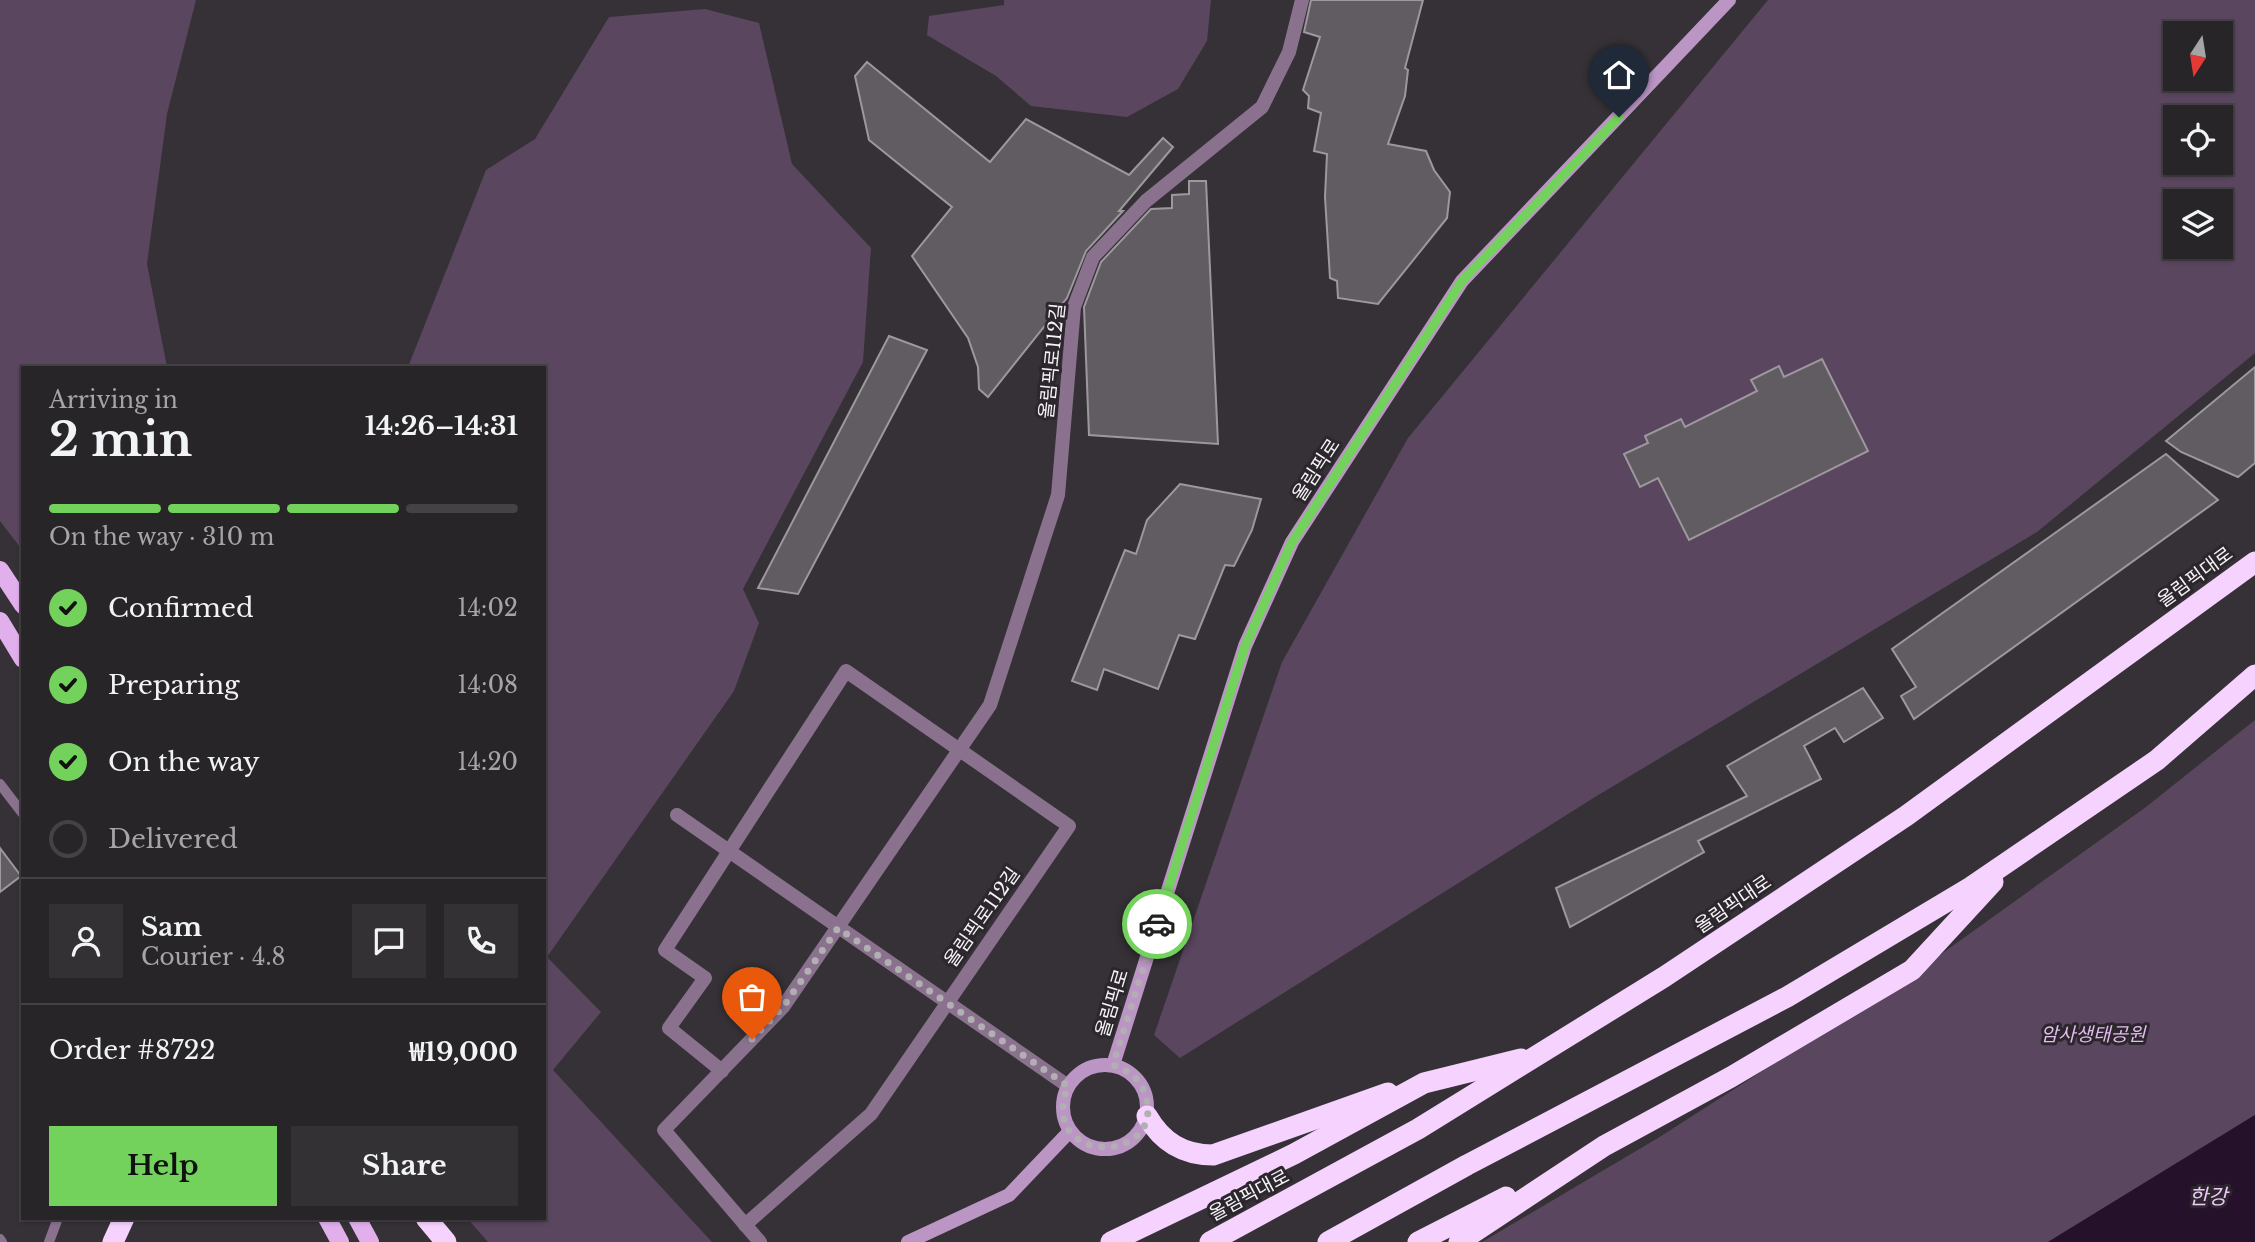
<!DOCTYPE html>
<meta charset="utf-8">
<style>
:root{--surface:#282528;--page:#343134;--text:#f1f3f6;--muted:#a5a5a8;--line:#444245;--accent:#73d25c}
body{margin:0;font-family:"Libre Baskerville","Noto Sans KR",serif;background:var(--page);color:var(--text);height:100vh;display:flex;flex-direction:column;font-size:26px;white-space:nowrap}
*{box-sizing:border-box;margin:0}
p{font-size:23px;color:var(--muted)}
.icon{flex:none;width:38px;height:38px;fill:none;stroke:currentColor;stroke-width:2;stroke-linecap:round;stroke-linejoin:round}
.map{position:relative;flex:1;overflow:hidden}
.sheet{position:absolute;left:21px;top:366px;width:525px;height:854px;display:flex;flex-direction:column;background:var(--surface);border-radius:0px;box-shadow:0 2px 5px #0004,0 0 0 2px var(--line)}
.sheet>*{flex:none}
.needle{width:46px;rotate:192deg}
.controls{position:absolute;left:2163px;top:21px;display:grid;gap:14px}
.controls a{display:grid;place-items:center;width:70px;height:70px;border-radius:0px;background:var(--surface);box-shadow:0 2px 5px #0004,0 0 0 2px var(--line);font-size:35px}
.pin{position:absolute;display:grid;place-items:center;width:60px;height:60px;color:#fff;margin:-72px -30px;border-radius:50% 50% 50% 0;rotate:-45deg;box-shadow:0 0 7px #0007}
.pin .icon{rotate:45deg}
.courier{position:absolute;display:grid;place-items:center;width:70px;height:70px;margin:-35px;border:5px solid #73d25c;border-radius:50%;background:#fff;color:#222;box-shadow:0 2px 9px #0007}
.overview em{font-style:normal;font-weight:700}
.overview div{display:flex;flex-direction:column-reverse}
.overview{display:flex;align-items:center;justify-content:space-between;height:119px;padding:0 28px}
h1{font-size:46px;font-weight:700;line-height:52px}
.bar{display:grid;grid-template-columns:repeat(4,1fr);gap:10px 7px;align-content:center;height:84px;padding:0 28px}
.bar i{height:9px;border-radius:5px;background:var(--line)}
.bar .selected{background:var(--accent)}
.bar p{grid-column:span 4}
.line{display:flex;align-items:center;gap:18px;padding:0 28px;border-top:2px solid var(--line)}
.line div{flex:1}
.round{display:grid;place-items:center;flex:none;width:74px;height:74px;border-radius:0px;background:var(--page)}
ol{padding:0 28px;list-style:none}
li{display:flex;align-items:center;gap:21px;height:77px}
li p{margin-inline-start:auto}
li .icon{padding:7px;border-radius:50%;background:var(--accent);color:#111;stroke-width:4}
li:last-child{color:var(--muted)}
li i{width:38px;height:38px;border:4px solid var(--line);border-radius:50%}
.button{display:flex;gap:14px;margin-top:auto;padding:14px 28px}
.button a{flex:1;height:80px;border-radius:0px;background:var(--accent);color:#111;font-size:28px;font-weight:700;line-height:80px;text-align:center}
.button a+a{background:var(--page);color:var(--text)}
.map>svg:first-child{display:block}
.green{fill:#5a465f;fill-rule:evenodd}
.water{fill:#26112b}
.building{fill:#615c62;stroke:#9d989e;stroke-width:2}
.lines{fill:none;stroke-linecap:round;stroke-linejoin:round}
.lane{stroke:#8a728f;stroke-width:10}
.street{stroke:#8a728f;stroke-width:14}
.secondary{stroke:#bb95c4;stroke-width:14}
.primary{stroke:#e1afec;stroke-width:18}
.highway{stroke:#f6d2fe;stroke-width:21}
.done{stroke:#b2afb3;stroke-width:7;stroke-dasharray:0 12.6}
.route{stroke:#73d25c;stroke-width:9}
.labels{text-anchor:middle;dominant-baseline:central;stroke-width:6;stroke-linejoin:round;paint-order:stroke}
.street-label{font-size:19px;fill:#f6f3f7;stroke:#2b272c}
.park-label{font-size:19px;font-style:italic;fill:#e5baef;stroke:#2b272c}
.water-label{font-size:21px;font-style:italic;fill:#f1c5fb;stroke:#2b272c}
</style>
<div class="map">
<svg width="2255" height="1242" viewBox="0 0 2255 1242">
<rect width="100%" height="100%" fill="#353136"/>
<g class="green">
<polygon points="0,0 196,0 167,114 147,264 167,367 23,368 23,551 0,521"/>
<polygon points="1004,0 1211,0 1207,41 1178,89 1127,117 1031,106 996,76 927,35 929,16 1004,5"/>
<path d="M1768,0H2255V353L2037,532L1595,797L1180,1058L1154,1035L1282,662L1408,438ZM2175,33H2221V79H2175ZM2175,117H2221V163H2175ZM2175,201H2221V247H2175Z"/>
<polygon points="705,9 759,23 792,164 871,248 863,362 743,589 759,623 734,691 547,957 601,1012 553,1070 712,1242 488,1242 467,1218 544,1218 544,368 408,367 486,170 535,139 609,17"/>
<polygon points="2255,720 2255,1115 2048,1242 1482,1242 1658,1138 1912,975 2146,807"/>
</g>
<polygon class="water" points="2255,1115 2255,1242 2048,1242"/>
<g class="building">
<polygon points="1311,0 1423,0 1405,68 1408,70 1405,96 1388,144 1426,151 1434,170 1450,192 1447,218 1378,304 1338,298 1337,281 1330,278 1325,197 1327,154 1314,151 1321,113 1308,108 1309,96 1303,90 1320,37 1304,32"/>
<polygon points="867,62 990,162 1026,119 1129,175 1163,138 1173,147 1119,211 1123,211 1086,251 1067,298 988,397 979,389 978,367 968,338 912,256 952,207 869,140 855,76"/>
<polygon points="1189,181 1206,181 1218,444 1089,435 1084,307 1101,262 1151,209 1172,208 1172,195 1189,194"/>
<polygon points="889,336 927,350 798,594 758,588"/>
<polygon points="1822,359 1868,451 1689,540 1658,478 1640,487 1624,454 1648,443 1645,436 1681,419 1685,427 1757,391 1751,380 1779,366 1784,377"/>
<polygon points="2255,367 2255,463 2238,477 2181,452 2166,441"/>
<polygon points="2166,454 2218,500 1914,719 1901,696 1916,687 1892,649"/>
<polygon points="1180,484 1261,499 1252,530 1234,566 1225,565 1195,639 1179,635 1158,689 1104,669 1097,690 1072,681 1125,550 1136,554 1147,520"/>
<polygon points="1863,688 1883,718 1844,742 1835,728 1804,746 1821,779 1698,841 1704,852 1570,927 1556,888 1747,796 1727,766"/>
<polygon points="0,848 21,876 0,892"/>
</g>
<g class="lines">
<g class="lane">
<polyline points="0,784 23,814"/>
<polyline points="0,1239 2,1242"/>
<polyline points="49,1242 58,1218"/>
</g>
<g class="street">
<polyline points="677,815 1068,1086"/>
<polyline points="722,1071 669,1028 705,978 665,950 846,671 1069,826 871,1114 745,1225"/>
<polyline points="760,1242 664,1130 783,1007 990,705 1058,495 1074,307 1093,257 1146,201 1262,107 1289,52 1302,0"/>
</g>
<g class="secondary">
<circle cx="1105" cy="1107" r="42"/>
<polyline points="1113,1065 1245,646 1292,542 1462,281 1729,0"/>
<polyline points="908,1242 1009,1195 1070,1131"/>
</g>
<g class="primary">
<polyline points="0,570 23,605"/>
<polyline points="0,621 23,659"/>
<polyline points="327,1218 340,1242"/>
<polyline points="357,1218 370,1242"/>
</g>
<g class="highway">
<path d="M1147,1116C1162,1142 1183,1155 1213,1155L1388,1093"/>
<polyline points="426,1218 446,1242"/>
<polyline points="113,1242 124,1218"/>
<polyline points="1111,1242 1294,1154 1424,1083 1521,1059"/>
<polyline points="1210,1242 1418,1129 1664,977 1906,816 2255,562"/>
<polyline points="1328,1242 1467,1165 1787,997 1971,887 2157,760 2255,675"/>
<polyline points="1418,1242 1506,1197"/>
<polyline points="1459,1242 1604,1146 1731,1077 1912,970 1993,882"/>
</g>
</g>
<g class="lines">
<path class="done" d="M752,1039L783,1007L838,928L1068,1086C1036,1166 1165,1165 1146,1097C1141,1079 1130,1071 1113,1065L1157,924"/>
<polyline class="route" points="1157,924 1245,646 1292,542 1462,281 1619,117"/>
</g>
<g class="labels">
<g class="street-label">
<text transform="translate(1052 361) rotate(-84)">올림픽로112길</text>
<text transform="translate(1316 470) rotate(-57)">올림픽로</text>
<text transform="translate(2195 577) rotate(-36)">올림픽대로</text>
<text transform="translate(1733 904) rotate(-34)">올림픽대로</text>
<text transform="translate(982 917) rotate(-55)">올림픽로112길</text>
<text transform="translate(1112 1003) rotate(-73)">올림픽로</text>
<text transform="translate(1249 1195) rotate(-28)">올림픽대로</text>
</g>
<g class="park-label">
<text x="2093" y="1034">암사생태공원</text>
</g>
<g class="water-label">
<text x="2208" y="1197">한강</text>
</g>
</g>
</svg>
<div class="controls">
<a><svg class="needle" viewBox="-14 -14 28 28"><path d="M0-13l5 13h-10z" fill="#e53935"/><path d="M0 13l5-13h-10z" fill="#a5a5a8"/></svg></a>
<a><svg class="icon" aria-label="locate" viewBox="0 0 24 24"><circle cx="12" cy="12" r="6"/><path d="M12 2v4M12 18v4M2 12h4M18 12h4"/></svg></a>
<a><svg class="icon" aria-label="layers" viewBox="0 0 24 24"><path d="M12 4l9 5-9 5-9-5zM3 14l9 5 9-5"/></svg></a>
</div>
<div class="pin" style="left:752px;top:1039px;background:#ea580c"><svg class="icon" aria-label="bag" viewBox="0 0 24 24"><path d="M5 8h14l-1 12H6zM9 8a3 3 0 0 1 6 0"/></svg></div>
<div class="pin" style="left:1619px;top:117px;background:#1f2937"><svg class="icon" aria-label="home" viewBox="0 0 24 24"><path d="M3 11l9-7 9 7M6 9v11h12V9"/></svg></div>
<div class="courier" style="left:1157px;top:924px"><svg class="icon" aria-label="car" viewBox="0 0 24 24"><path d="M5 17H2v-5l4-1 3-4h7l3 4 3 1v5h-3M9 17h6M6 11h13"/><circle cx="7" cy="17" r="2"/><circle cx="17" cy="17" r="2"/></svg></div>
<section class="sheet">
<div class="overview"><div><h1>2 min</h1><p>Arriving in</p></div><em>14:26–14:31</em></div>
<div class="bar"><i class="selected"></i><i class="selected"></i><i class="selected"></i><i></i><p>On the way · 310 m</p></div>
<ol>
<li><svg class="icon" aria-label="check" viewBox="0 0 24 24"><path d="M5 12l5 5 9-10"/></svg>Confirmed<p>14:02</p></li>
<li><svg class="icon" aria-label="check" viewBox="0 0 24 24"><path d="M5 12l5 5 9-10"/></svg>Preparing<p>14:08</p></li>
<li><svg class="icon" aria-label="check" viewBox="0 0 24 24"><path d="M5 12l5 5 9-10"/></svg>On the way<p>14:20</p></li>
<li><i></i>Delivered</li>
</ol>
<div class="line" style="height:126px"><a class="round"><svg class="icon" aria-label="person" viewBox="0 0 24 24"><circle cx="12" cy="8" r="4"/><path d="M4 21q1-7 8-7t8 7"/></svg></a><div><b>Sam</b><p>Courier · 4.8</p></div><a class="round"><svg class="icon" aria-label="chat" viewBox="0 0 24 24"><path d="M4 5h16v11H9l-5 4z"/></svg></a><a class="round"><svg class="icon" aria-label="phone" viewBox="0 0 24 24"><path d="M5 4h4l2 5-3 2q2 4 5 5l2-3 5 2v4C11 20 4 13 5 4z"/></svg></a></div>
<div class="line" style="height:91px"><div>Order #8722</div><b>₩19,000</b></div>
<div class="button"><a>Help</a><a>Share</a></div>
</section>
</div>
